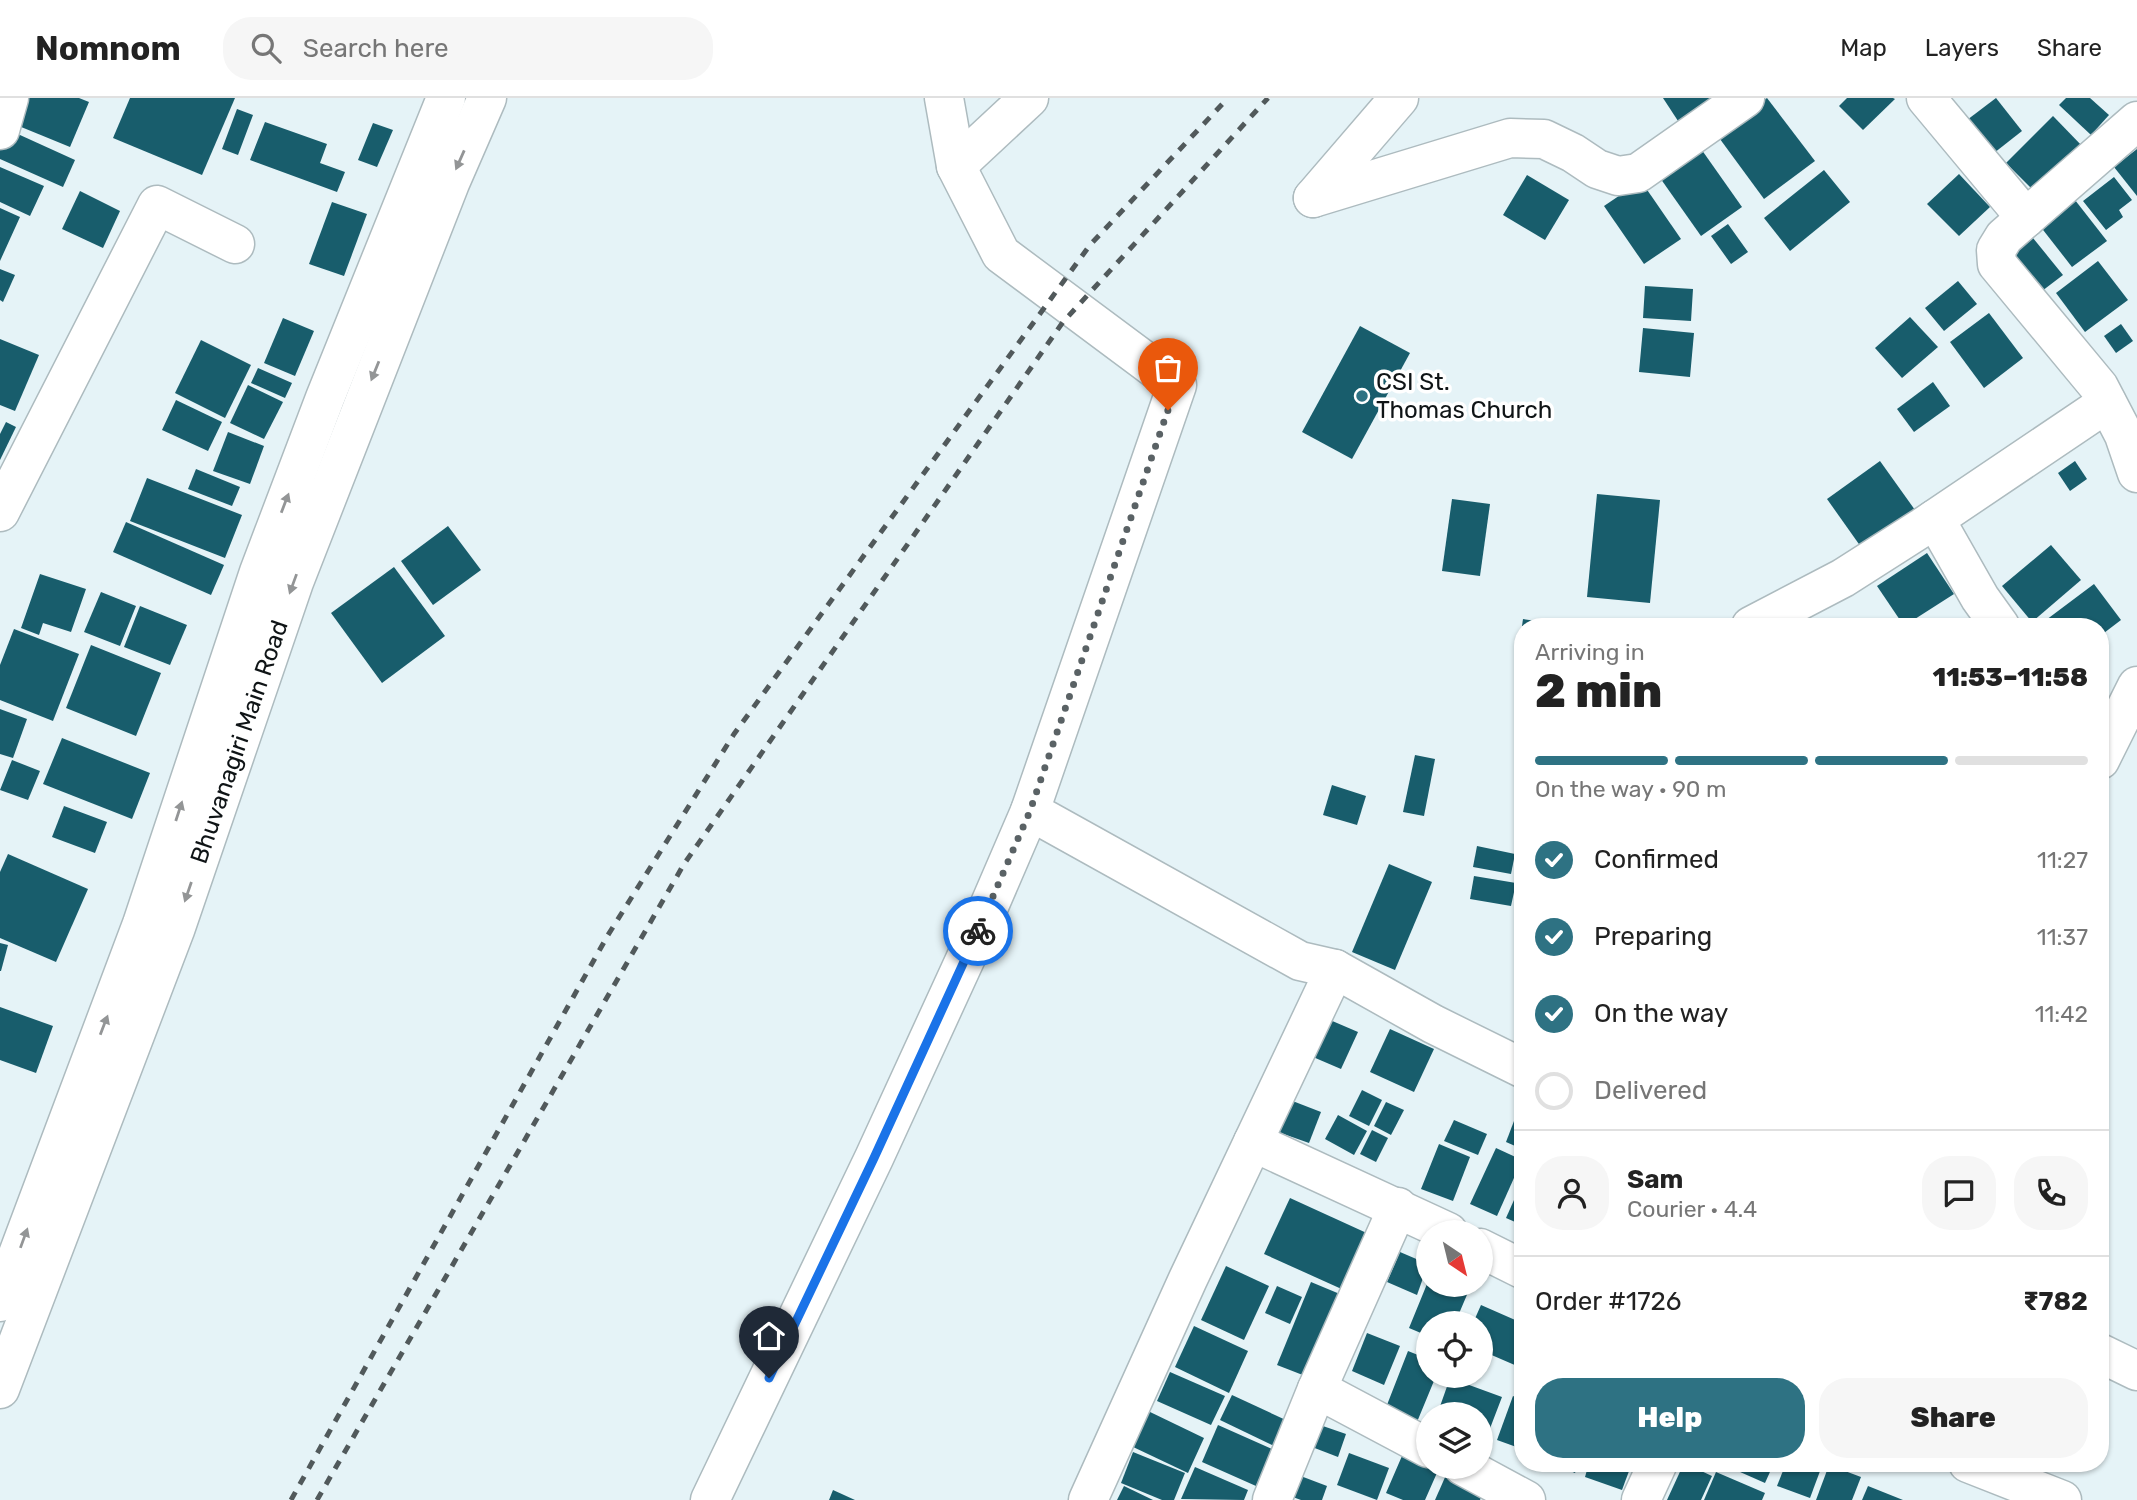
<!DOCTYPE html>
<meta charset="utf-8">
<style>
:root{--surface:#fff;--page:#f6f6f6;--text:#222;--muted:#767676;--line:#e0e0e0;--accent:#2e7283}
body{margin:0;font-family:Rubik,sans-serif;background:var(--page);color:var(--text);height:100vh;display:flex;flex-direction:column;font-size:26px;white-space:nowrap}
*{box-sizing:border-box;margin:0}
p{font-size:23px;color:var(--muted)}
.icon{flex:none;width:38px;height:38px;fill:none;stroke:currentColor;stroke-width:2;stroke-linecap:round;stroke-linejoin:round}
.map{position:relative;flex:1;overflow:hidden}
.sheet{position:absolute;left:1514px;top:520px;width:595px;height:854px;display:flex;flex-direction:column;background:var(--surface);border-radius:28px;box-shadow:0 2px 5px #0004}
.sheet>*{flex:none}
.needle{width:46px;rotate:145deg}
.tools{position:absolute;left:1416px;top:1122px;display:grid;gap:14px}
.tools a{display:grid;place-items:center;width:77px;height:77px;border-radius:50%;background:var(--surface);box-shadow:0 2px 5px #0004;font-size:35px}
.pin{position:absolute;display:grid;place-items:center;width:60px;height:60px;color:#fff;margin:-72px -30px;border-radius:50% 50% 50% 0;rotate:-45deg;box-shadow:0 0 7px #0007}
.pin .icon{rotate:45deg}
.courier{position:absolute;display:grid;place-items:center;width:70px;height:70px;margin:-35px;border:5px solid #1a73e8;border-radius:50%;background:#fff;color:#222;box-shadow:0 2px 9px #0007}
.head em{font-style:normal;font-weight:800}
.head div{display:flex;flex-direction:column-reverse}
.head{display:flex;align-items:center;justify-content:space-between;height:119px;padding:0 21px}
h1{font-size:46px;font-weight:800;line-height:52px}
.bar{display:grid;grid-template-columns:repeat(4,1fr);gap:10px 7px;align-content:center;height:84px;padding:0 21px}
.bar i{height:9px;border-radius:5px;background:var(--line)}
.bar .on{background:var(--accent)}
.bar p{grid-column:span 4}
.line{display:flex;align-items:center;gap:18px;padding:0 21px;border-top:2px solid var(--line)}
.line div{flex:1}
.round{display:grid;place-items:center;flex:none;width:74px;height:74px;border-radius:28px;background:var(--page)}
ol{padding:0 21px;list-style:none}
li{display:flex;align-items:center;gap:21px;height:77px}
li p{margin-inline-start:auto}
li .icon{padding:7px;border-radius:50%;background:var(--accent);color:#fff;stroke-width:4}
li:last-child{color:var(--muted)}
li i{width:38px;height:38px;border:4px solid var(--line);border-radius:50%}
.cta{display:flex;gap:14px;margin-top:auto;padding:14px 21px}
.cta a{flex:1;height:80px;border-radius:28px;background:var(--accent);color:#fff;font-size:28px;font-weight:800;line-height:80px;text-align:center}
.cta a+a{background:var(--page);color:var(--text)}
header{display:flex;align-items:center;gap:42px;box-sizing:border-box;height:98px;padding:0 35px;background:var(--surface);border-bottom:2px solid var(--line)}
header strong{font-size:33px}
nav{display:flex;gap:38px;margin-inline-start:auto;font-size:24px}
.search{width:490px;height:63px;background:var(--page);display:flex;align-items:center;gap:18px;box-sizing:border-box;padding:0 24px;border-radius:28px;color:var(--muted);font-size:26px}
.map>svg:first-child{display:block}
.building{fill:#185d6c}
.lines{fill:none;stroke-linecap:round;stroke-linejoin:round}
.minor-casing{stroke:#adbbbf;stroke-width:41}
.major-casing{stroke:#adbbbf;stroke-width:41}
.minor{stroke:#fff;stroke-width:38}
.major{stroke:#fff;stroke-width:38}
.rail{stroke:#51595b;stroke-width:5;stroke-dasharray:9 9;stroke-linecap:butt}
.oneway{fill:#939596}
.done{stroke:#5a6265;stroke-width:7;stroke-dasharray:0 12.6}
.route{stroke:#1a73e8;stroke-width:9}
.poi-dot{fill:#2e7283;stroke:#fff;stroke-width:2.5}
.labels{text-anchor:middle;dominant-baseline:central;stroke-width:7;stroke-linejoin:round;paint-order:stroke}
.poi-label{font-size:24px;fill:#0f1416;stroke:#fff;text-anchor:start}
.street-label{font-size:24px;fill:#0f1416;stroke:#fff}
</style>
<header>
<strong>Nomnom</strong>
<div class="search"><svg class="icon" aria-label="search" viewBox="0 0 24 24"><circle cx="10" cy="10" r="6"/><path d="M15 15l6 6"/></svg>Search here</div>
<nav><a>Map</a><a>Layers</a><a>Share</a></nav>
</header>
<div class="map">
<svg width="2137" height="1402" viewBox="0 0 2137 1402">
<rect width="100%" height="100%" fill="#e5f3f7"/>
<g class="building">
<polygon points="19,0 79,0 89,4 70,49 9,24"/>
<polygon points="130,0 235,0 202,77 113,40"/>
<polygon points="1663,0 1719,0 1680,26"/>
<polygon points="1767,0 1815,63 1764,101 1717,37"/>
<polygon points="1847,0 1893,0 1895,1 1863,32 1839,8"/>
<polygon points="1996,0 2022,33 1994,55 1967,22"/>
<polygon points="2066,0 2090,0 2109,17 2091,37 2059,7"/>
<polygon points="237,11 253,17 238,57 222,51"/>
<polygon points="2053,18 2084,50 2037,96 2006,65"/>
<polygon points="265,24 327,46 320,65 345,74 337,94 250,62"/>
<polygon points="373,25 393,32 377,69 358,62"/>
<polygon points="9,32 75,62 63,89 0,61 0,52"/>
<polygon points="1699,48 1742,109 1701,138 1658,77"/>
<polygon points="2137,51 2137,98 2114,69"/>
<polygon points="0,69 44,88 30,118 0,104"/>
<polygon points="1824,72 1850,104 1790,153 1764,120"/>
<polygon points="1959,76 1990,109 1959,138 1927,106"/>
<polygon points="1527,77 1569,102 1545,142 1503,117"/>
<polygon points="2114,79 2132,102 2119,112 2123,119 2106,132 2083,103"/>
<polygon points="1641,83 1681,141 1644,166 1604,108"/>
<polygon points="80,93 120,113 103,150 62,131"/>
<polygon points="2075,102 2107,143 2072,169 2040,128"/>
<polygon points="332,104 367,116 344,178 309,166"/>
<polygon points="0,110 20,119 0,163"/>
<polygon points="1728,126 1748,154 1731,166 1711,138"/>
<polygon points="2033,140 2063,177 2042,193 2013,156"/>
<polygon points="2098,163 2128,202 2085,234 2056,195"/>
<polygon points="0,171 15,177 3,204 0,202"/>
<polygon points="1958,183 1977,206 1944,233 1925,210"/>
<polygon points="1645,188 1693,191 1691,223 1643,220"/>
<polygon points="1989,215 2023,260 1984,290 1950,244"/>
<polygon points="1910,219 1938,249 1902,280 1875,250"/>
<polygon points="283,220 314,233 295,278 264,265"/>
<polygon points="2121,226 2133,243 2116,255 2104,238"/>
<polygon points="1360,228 1410,255 1352,361 1302,334"/>
<polygon points="1643,230 1694,235 1690,279 1639,274"/>
<polygon points="0,241 39,257 15,313 0,307"/>
<polygon points="201,242 251,267 225,320 175,295"/>
<polygon points="258,270 292,285 285,300 251,285"/>
<polygon points="1933,284 1950,308 1914,334 1897,311"/>
<polygon points="248,287 283,304 264,341 230,325"/>
<polygon points="176,302 222,324 208,353 162,332"/>
<polygon points="6,324 16,329 0,362 0,336"/>
<polygon points="228,334 264,348 250,386 213,373"/>
<polygon points="1880,363 1915,412 1861,449 1827,401"/>
<polygon points="2075,363 2087,381 2070,393 2058,375"/>
<polygon points="196,371 240,389 232,408 188,391"/>
<polygon points="147,380 242,417 225,460 130,423"/>
<polygon points="1597,396 1660,402 1650,505 1587,499"/>
<polygon points="1452,401 1490,406 1480,478 1442,473"/>
<polygon points="126,424 224,467 211,497 113,454"/>
<polygon points="448,428 481,472 433,507 401,463"/>
<polygon points="2051,447 2081,482 2032,524 2002,488"/>
<polygon points="1927,455 1954,496 1904,528 1877,488"/>
<polygon points="394,469 445,538 382,585 331,515"/>
<polygon points="40,476 86,491 71,534 43,525 39,537 21,530"/>
<polygon points="2094,486 2121,522 2100,538 2100,528 2050,528 2046,522"/>
<polygon points="101,494 136,508 120,548 84,534"/>
<polygon points="140,508 187,527 170,567 124,549"/>
<polygon points="1523,521 1563,527 1563,528 1522,528"/>
<polygon points="14,531 79,556 53,623 0,602 0,567"/>
<polygon points="1521,535 1522,535 1522,560 1517,559"/>
<polygon points="91,547 161,575 136,638 66,610"/>
<polygon points="0,611 27,621 13,660 0,656"/>
<polygon points="62,640 150,675 132,721 43,686"/>
<polygon points="1415,657 1435,661 1424,718 1403,714"/>
<polygon points="12,662 40,673 28,702 0,692"/>
<polygon points="1332,687 1366,698 1357,727 1323,717"/>
<polygon points="64,708 107,724 95,755 52,739"/>
<polygon points="1477,748 1515,756 1511,776 1473,769"/>
<polygon points="8,756 88,791 56,864 0,840 0,774"/>
<polygon points="1389,766 1432,784 1395,872 1352,854"/>
<polygon points="1474,778 1516,785 1511,808 1470,801"/>
<polygon points="0,845 8,847 1,873 0,873"/>
<polygon points="0,909 53,928 36,975 0,962"/>
<polygon points="1330,922 1358,934 1341,971 1313,959"/>
<polygon points="1390,931 1434,951 1414,994 1370,974"/>
<polygon points="1362,992 1382,1002 1369,1028 1349,1018"/>
<polygon points="1290,1002 1321,1014 1309,1045 1278,1034"/>
<polygon points="1522,1002 1522,1051 1506,1044"/>
<polygon points="1386,1004 1404,1012 1391,1037 1374,1028"/>
<polygon points="1338,1017 1367,1033 1354,1057 1325,1041"/>
<polygon points="1454,1022 1487,1036 1478,1057 1444,1043"/>
<polygon points="1372,1032 1388,1040 1376,1064 1360,1056"/>
<polygon points="1439,1046 1470,1059 1453,1103 1421,1091"/>
<polygon points="1496,1050 1522,1062 1497,1118 1470,1106"/>
<polygon points="1522,1084 1522,1127 1506,1120"/>
<polygon points="1290,1100 1371,1137 1346,1193 1264,1156"/>
<polygon points="1400,1154 1428,1166 1417,1197 1387,1184"/>
<polygon points="1226,1168 1269,1188 1244,1242 1201,1222"/>
<polygon points="1311,1184 1347,1199 1313,1281 1277,1267"/>
<polygon points="1427,1186 1455,1186 1469,1192 1455,1225 1428,1225 1428,1238 1409,1230"/>
<polygon points="1277,1188 1302,1199 1290,1226 1265,1215"/>
<polygon points="1481,1207 1522,1225 1522,1254 1517,1268 1480,1252 1480,1225 1473,1225"/>
<polygon points="1194,1228 1248,1253 1229,1295 1175,1269"/>
<polygon points="1367,1235 1400,1248 1384,1287 1352,1273"/>
<polygon points="1408,1253 1428,1261 1428,1278 1436,1278 1417,1324 1385,1312"/>
<polygon points="1170,1274 1225,1298 1211,1327 1157,1303"/>
<polygon points="1450,1280 1502,1299 1489,1333 1480,1330 1480,1316 1438,1314"/>
<polygon points="1232,1297 1288,1323 1276,1349 1220,1322"/>
<polygon points="1513,1298 1522,1302 1522,1351 1497,1342"/>
<polygon points="1148,1313 1204,1340 1188,1375 1131,1348"/>
<polygon points="1218,1327 1272,1351 1256,1388 1202,1364"/>
<polygon points="1320,1327 1346,1336 1338,1359 1312,1349"/>
<polygon points="1405,1351 1428,1368 1440,1368 1425,1402 1403,1402 1386,1395"/>
<polygon points="1133,1354 1185,1375 1174,1402 1162,1402 1121,1385"/>
<polygon points="1349,1355 1389,1370 1377,1402 1337,1387"/>
<polygon points="1551,1365 1579,1365 1575,1375"/>
<polygon points="1589,1365 1632,1365 1622,1392 1585,1379"/>
<polygon points="1684,1365 1712,1378 1701,1402 1667,1402"/>
<polygon points="1733,1365 1774,1365 1765,1385 1731,1370"/>
<polygon points="1786,1365 1823,1365 1810,1400 1777,1388"/>
<polygon points="1829,1367 1861,1379 1852,1402 1816,1402"/>
<polygon points="1450,1368 1488,1384 1480,1402 1435,1402"/>
<polygon points="1195,1369 1248,1392 1244,1402 1181,1401"/>
<polygon points="1716,1374 1765,1395 1762,1402 1704,1402"/>
<polygon points="1298,1377 1327,1388 1322,1402 1301,1402 1290,1398"/>
<polygon points="1124,1388 1153,1402 1117,1402"/>
<polygon points="1868,1388 1903,1402 1862,1402"/>
<polygon points="833,1392 855,1402 829,1402"/>
</g>
<g class="lines">
<g class="minor-casing">
<g id="minor">
<polyline points="1926,0 2026,120"/>
<polyline points="2137,23 2004,139 1996,152 1997,166 2099,289 2124,337 2137,375"/>
<polyline points="0,32 9,0"/>
<polyline points="956,68 1029,0"/>
<polyline points="1313,100 1510,40 1544,41 1573,55 1597,71 1618,78 1638,75 1745,0"/>
<polyline points="1313,100 1399,0"/>
<polyline points="0,414 157,107 235,146"/>
<polyline points="1935,421 1980,500 2000,528"/>
<polyline points="1751,528 1843,480 1923,429 2107,305"/>
<polyline points="2100,662 2137,588"/>
<polyline points="1030,713 1300,863 1335,871 1433,926 1522,970"/>
<polyline points="1253,1044 1448,1134"/>
<polyline points="1480,1150 1522,1171"/>
<polyline points="2100,1255 2137,1273"/>
<polyline points="1317,1291 1428,1350"/>
<polyline points="1968,1365 2062,1402"/>
<polyline points="1463,1368 1526,1402"/>
<polyline points="710,1402 874,1060 980,829 1030,713 1177,287 1001,156 956,68 944,0"/>
<polyline points="1088,1402 1188,1181 1335,871"/>
<polyline points="1272,1402 1317,1291 1398,1109"/>
<polyline points="1641,1402 1658,1365"/>
</g>
</g>
<g class="major-casing">
<g id="major">
<polyline points="0,1204 142,826 259,474 325,300 446,0"/>
<path id="s1" d="M0,1291L175,832L294,484L450,85L487,0"/>
</g>
</g>
<use href="#minor" class="minor"/>
<use href="#major" class="major"/>
<g class="rail">
<polyline points="291,1402 608,837 734,636 1090,147 1228,0"/>
<polyline points="317,1402 684,766 1063,224 1268,0"/>
</g>
</g>
<defs><path id="oneway-solid" d="M-6-.8H1V-3.2L6.5 0L1 3.2V.8H-6Z" transform="scale(1.75)"/></defs>
<g class="oneway">
<use href="#oneway-solid" transform="translate(460 62) rotate(114)"/>
<use href="#oneway-solid" transform="translate(375 273) rotate(112)"/>
<use href="#oneway-solid" transform="translate(285 405) rotate(-69)"/>
<use href="#oneway-solid" transform="translate(293 486) rotate(110)"/>
<use href="#oneway-solid" transform="translate(179 713) rotate(-72)"/>
<use href="#oneway-solid" transform="translate(188 794) rotate(109)"/>
<use href="#oneway-solid" transform="translate(104 927) rotate(-69)"/>
<use href="#oneway-solid" transform="translate(24 1140) rotate(-70)"/>
</g>
<g class="lines">
<polyline class="done" points="978,833 1030,713 1168,312"/>
<polyline class="route" points="769,1280 874,1060 978,833"/>
</g>
<circle class="poi-dot" cx="1362" cy="298" r="7"/>
<g class="labels">
<g class="poi-label">
<text x="1376" y="284">CSI St.<tspan x="1376" dy="28">Thomas Church</tspan></text>
</g>
<g class="street-label">
<text stroke="none"><textPath href="#s1" startOffset="690">Bhuvanagiri Main Road</textPath></text>
</g>
</g>
</svg>
<div class="tools">
<a><svg class="needle" viewBox="-14 -14 28 28"><path d="M0-13l5 13h-10z" fill="#e53935"/><path d="M0 13l5-13h-10z" fill="#767676"/></svg></a>
<a><svg class="icon" aria-label="locate" viewBox="0 0 24 24"><circle cx="12" cy="12" r="6"/><path d="M12 2v4M12 18v4M2 12h4M18 12h4"/></svg></a>
<a><svg class="icon" aria-label="layers" viewBox="0 0 24 24"><path d="M12 4l9 5-9 5-9-5zM3 14l9 5 9-5"/></svg></a>
</div>
<div class="pin" style="left:1168px;top:312px;background:#ea580c"><svg class="icon" aria-label="bag" viewBox="0 0 24 24"><path d="M5 8h14l-1 12H6zM9 8a3 3 0 0 1 6 0"/></svg></div>
<div class="pin" style="left:769px;top:1280px;background:#1f2937"><svg class="icon" aria-label="home" viewBox="0 0 24 24"><path d="M3 11l9-7 9 7M6 9v11h12V9"/></svg></div>
<div class="courier" style="left:978px;top:833px"><svg class="icon" aria-label="bike" viewBox="0 0 24 24"><circle cx="6" cy="16" r="4"/><circle cx="18" cy="16" r="4"/><path d="M6 16l4-8h5l3 8M10 8l3 8H6M13 5h3"/></svg></div>
<section class="sheet">
<div class="head"><div><h1>2 min</h1><p>Arriving in</p></div><em>11:53–11:58</em></div>
<div class="bar"><i class="on"></i><i class="on"></i><i class="on"></i><i></i><p>On the way · 90 m</p></div>
<ol>
<li><svg class="icon" aria-label="check" viewBox="0 0 24 24"><path d="M5 12l5 5 9-10"/></svg>Confirmed<p>11:27</p></li>
<li><svg class="icon" aria-label="check" viewBox="0 0 24 24"><path d="M5 12l5 5 9-10"/></svg>Preparing<p>11:37</p></li>
<li><svg class="icon" aria-label="check" viewBox="0 0 24 24"><path d="M5 12l5 5 9-10"/></svg>On the way<p>11:42</p></li>
<li><i></i>Delivered</li>
</ol>
<div class="line" style="height:126px"><a class="round"><svg class="icon" aria-label="person" viewBox="0 0 24 24"><circle cx="12" cy="8" r="4"/><path d="M4 21q1-7 8-7t8 7"/></svg></a><div><b>Sam</b><p>Courier · 4.4</p></div><a class="round"><svg class="icon" aria-label="chat" viewBox="0 0 24 24"><path d="M4 5h16v11H9l-5 4z"/></svg></a><a class="round"><svg class="icon" aria-label="phone" viewBox="0 0 24 24"><path d="M5 4h4l2 5-3 2q2 4 5 5l2-3 5 2v4C11 20 4 13 5 4z"/></svg></a></div>
<div class="line" style="height:91px"><div>Order #1726</div><b>₹782</b></div>
<div class="cta"><a>Help</a><a>Share</a></div>
</section>
</div>
